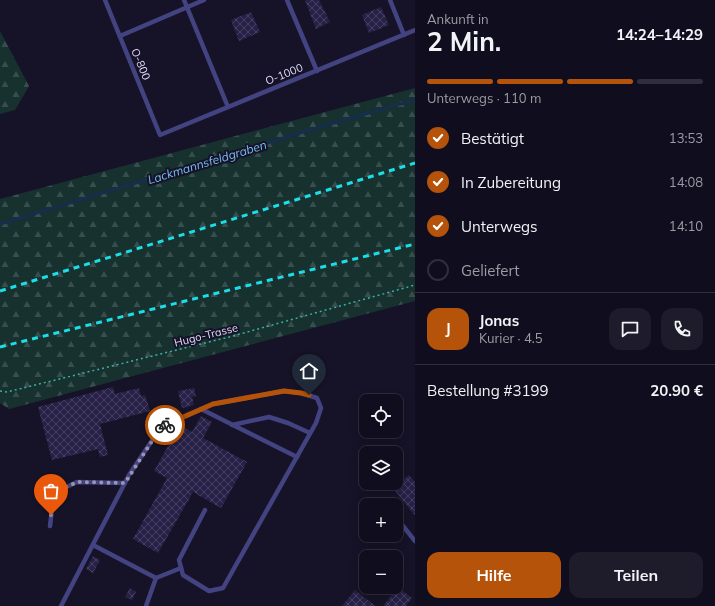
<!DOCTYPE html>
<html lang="de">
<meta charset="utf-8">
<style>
:root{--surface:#100e1e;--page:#1e1c2b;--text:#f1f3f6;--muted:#9c9ca4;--line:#302e3c;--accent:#b45309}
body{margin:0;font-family:Mulish,sans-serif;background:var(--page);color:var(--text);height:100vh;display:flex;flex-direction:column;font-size:15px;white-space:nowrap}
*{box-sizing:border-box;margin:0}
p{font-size:13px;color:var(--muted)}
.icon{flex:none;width:22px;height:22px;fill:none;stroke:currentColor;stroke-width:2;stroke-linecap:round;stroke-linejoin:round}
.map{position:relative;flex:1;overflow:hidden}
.panel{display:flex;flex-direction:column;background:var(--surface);width:300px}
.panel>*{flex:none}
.controls{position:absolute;left:359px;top:394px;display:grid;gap:8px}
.controls a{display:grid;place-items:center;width:44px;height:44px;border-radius:8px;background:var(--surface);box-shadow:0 2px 10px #0003,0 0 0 1px var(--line);font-size:20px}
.pin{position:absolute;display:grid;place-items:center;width:34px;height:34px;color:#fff;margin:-41px -17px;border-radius:50% 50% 50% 0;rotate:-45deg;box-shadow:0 0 4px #0007}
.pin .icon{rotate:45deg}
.courier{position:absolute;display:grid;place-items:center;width:40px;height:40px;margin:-20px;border:3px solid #b45309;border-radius:50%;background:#fff;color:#222;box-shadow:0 1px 5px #0007}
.overview em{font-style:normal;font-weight:700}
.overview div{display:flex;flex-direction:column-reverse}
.overview{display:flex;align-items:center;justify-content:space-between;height:68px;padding:0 12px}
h1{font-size:26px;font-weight:700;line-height:30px}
.bar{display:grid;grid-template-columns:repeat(4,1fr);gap:6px 4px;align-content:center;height:48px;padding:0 12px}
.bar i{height:5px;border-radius:3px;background:var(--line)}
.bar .active{background:var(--accent)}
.bar p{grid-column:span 4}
.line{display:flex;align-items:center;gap:10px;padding:0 12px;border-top:1px solid var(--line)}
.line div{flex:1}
.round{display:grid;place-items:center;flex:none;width:42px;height:42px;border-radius:12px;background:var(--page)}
ol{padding:0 12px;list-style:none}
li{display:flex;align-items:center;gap:12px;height:44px}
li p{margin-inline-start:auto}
li .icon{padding:4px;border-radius:50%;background:var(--accent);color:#fff;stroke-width:4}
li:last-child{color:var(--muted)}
li i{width:22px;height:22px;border:2px solid var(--line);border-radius:50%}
.cta{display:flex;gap:8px;margin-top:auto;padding:8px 12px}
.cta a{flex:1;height:46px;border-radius:12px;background:var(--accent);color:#fff;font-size:16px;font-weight:700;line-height:46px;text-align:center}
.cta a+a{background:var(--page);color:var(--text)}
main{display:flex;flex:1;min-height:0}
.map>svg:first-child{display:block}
.forest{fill:url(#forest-firs)}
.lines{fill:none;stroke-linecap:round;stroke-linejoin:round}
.stream{stroke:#162e4d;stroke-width:3}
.building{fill:url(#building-cross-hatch)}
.path{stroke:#3db0a4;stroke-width:1.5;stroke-dasharray:2 3;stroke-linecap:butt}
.lane{stroke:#434382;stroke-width:4.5}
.rail{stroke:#1cdee8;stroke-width:3;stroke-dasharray:6 5;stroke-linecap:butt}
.done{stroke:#9996b2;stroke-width:4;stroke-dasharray:0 7.2}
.route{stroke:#b45309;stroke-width:5}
.labels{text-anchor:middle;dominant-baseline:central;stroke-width:4;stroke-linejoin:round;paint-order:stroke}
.street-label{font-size:11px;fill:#dfddfc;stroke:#161328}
.water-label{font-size:12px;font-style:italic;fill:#76bef1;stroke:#161328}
</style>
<main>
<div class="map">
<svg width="415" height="606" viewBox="0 0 415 606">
<defs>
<pattern id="forest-firs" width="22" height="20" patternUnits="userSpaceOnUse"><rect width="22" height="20" fill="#17312f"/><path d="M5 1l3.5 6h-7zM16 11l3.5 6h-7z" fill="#384e4e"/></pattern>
<pattern id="building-cross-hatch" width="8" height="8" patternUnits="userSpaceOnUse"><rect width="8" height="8" fill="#272147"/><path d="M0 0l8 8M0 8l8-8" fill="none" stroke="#464162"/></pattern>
</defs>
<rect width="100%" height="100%" fill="#161328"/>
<g class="forest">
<polygon points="0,31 29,86 15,110 0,114"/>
<polygon points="415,88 415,301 9,409 0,403 0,199"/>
</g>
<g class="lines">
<polyline class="stream" points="0,224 323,126 415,100"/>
</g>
<g class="building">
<polygon points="305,0 319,0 330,22 316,29"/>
<polygon points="381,7 389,25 369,33 362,15"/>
<polygon points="251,12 260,32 239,41 231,20"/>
<polygon points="113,387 115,394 139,388 141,396 145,395 150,411 100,424 108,455 100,457 98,449 52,460 38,407"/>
<polygon points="194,388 196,396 192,397 194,405 182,408 178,391"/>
<polygon points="201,416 212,422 203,438 247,462 221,508 193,492 158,553 133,539 167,478 154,471 180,425 192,432"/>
<polygon points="409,475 415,482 415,516 393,488"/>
<polygon points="93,556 100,560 93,573 86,569"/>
<polygon points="398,587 412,598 406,606 383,606"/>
<polygon points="130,588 136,592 132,600 125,597"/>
<polygon points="355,590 375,606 342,606"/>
</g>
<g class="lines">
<polyline class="path" points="0,391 7,392 233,336 415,285"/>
<g class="lane">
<polyline points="105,0 160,135 415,30"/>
<polyline points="184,0 228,107"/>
<polyline points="287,0 317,71"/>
<polyline points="390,0 404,35"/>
<polyline points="120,36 204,0"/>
<polyline points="201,409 297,457"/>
<polyline points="232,425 269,417 288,423 310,433"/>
<polyline points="396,517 415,541"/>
<polyline points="50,526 54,493 77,482 125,483"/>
<polyline points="93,545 156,578"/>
<polyline points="61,606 129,475 161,427 213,404 284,391 301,393 317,398 321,408 316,423 223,588 209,591 183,575 179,560 205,510"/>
<polyline points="146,606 156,578 181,568"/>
</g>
<g class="rail">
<polyline points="0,291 415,163"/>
<polyline points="0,347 415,244"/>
</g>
</g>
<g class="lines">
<polyline class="done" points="51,515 54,493 77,482 125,483 161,427 165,425"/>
<polyline class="route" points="165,425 213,404 284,391 301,393 309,395"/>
</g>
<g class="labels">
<g class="street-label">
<text transform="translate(141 64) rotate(68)">O-800</text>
<text transform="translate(284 74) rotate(-22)">O-1000</text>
<text transform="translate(206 335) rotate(-14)">Hugo-Trasse</text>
</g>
<g class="water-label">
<text transform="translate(207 162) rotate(-17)">Lackmannsfeldgraben</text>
</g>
</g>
</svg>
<div class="controls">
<a><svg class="icon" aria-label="locate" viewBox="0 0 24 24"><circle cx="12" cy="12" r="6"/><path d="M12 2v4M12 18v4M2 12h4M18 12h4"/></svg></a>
<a><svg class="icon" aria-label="layers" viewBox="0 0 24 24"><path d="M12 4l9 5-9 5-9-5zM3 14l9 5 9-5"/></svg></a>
<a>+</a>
<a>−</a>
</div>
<div class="pin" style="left:51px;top:515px;background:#ea580c"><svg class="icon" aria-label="bag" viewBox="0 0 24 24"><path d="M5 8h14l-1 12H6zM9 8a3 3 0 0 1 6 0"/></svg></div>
<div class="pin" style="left:309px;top:395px;background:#1f2937"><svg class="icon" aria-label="home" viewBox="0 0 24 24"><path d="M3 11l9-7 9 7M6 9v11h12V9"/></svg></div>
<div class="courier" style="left:165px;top:425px"><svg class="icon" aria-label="bike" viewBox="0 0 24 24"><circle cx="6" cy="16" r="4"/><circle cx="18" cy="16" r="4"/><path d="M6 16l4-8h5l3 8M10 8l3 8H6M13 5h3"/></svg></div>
</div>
<section class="panel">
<div class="overview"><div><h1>2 Min.</h1><p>Ankunft in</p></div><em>14:24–14:29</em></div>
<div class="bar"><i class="active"></i><i class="active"></i><i class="active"></i><i></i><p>Unterwegs · 110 m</p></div>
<ol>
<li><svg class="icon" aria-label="check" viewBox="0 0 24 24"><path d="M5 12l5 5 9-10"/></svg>Bestätigt<p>13:53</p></li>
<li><svg class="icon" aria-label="check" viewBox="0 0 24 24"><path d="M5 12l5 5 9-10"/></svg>In Zubereitung<p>14:08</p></li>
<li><svg class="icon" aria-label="check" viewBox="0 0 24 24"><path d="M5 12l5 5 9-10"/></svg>Unterwegs<p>14:10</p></li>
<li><i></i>Geliefert</li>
</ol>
<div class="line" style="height:72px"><b class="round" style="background:var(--accent);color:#fff">J</b><div><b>Jonas</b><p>Kurier · 4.5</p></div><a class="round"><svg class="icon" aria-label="chat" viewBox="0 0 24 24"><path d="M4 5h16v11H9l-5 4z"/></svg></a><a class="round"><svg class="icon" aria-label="phone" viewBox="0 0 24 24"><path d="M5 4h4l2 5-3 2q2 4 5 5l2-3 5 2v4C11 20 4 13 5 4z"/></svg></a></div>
<div class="line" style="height:52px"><div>Bestellung #3199</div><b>20.90 €</b></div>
<div class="cta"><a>Hilfe</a><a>Teilen</a></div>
</section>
</main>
